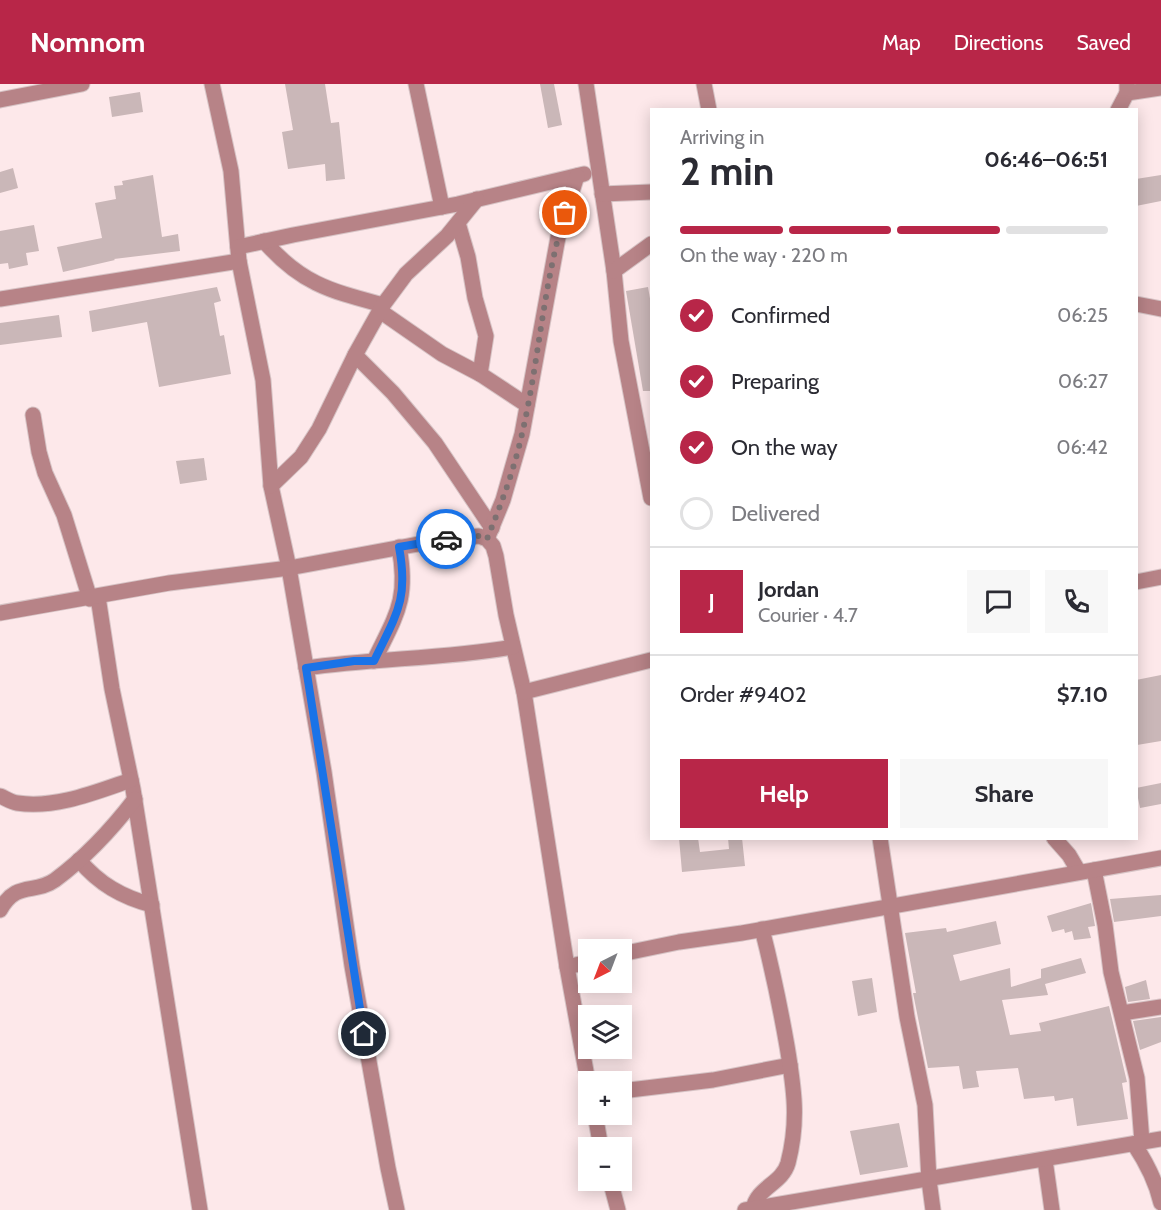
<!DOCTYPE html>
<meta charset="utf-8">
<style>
:root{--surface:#fff;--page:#f7f7f7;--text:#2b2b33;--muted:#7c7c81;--line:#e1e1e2;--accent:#b82648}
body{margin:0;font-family:Cabin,sans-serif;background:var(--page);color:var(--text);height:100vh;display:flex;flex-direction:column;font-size:22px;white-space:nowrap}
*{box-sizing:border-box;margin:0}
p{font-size:20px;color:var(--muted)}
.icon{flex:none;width:33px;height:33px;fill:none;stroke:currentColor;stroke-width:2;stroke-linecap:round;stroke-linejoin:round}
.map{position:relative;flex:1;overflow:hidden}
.side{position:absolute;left:650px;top:24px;width:488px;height:732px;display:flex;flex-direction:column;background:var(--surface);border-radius:0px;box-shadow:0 3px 15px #0003}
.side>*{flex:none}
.needle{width:39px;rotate:222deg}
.controls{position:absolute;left:578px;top:855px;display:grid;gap:12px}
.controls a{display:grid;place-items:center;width:54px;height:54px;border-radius:0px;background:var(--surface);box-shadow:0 3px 15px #0003;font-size:30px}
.pin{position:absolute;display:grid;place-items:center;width:51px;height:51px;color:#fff;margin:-26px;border:3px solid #fff;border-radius:50%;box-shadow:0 2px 6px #0007}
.courier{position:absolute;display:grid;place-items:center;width:60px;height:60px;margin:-30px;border:4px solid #1a73e8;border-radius:50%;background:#fff;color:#222;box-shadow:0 2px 8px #0007}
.overview em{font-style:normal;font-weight:700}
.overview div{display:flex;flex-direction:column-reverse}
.overview{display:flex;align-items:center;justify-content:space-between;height:102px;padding:0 30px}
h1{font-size:39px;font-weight:700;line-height:45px}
.bar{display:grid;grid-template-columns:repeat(4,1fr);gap:9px 6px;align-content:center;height:72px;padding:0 30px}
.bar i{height:8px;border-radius:4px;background:var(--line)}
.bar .selected{background:var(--accent)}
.bar p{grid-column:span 4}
.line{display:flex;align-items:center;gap:15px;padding:0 30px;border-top:2px solid var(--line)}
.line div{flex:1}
.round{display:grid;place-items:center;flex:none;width:63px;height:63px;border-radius:0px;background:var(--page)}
ol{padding:0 30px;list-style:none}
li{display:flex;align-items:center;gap:18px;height:66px}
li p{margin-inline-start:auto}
li .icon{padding:6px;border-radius:50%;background:var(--accent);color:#fff;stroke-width:4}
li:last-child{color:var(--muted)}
li i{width:33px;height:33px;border:3px solid var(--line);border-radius:50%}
.cta{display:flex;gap:12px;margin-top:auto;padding:12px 30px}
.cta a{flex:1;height:69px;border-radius:0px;background:var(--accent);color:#fff;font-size:24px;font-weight:700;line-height:69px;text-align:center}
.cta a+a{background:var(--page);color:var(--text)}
header{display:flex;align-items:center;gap:36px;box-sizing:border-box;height:84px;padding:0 30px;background:var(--accent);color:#fff}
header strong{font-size:28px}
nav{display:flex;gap:33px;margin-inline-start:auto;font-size:21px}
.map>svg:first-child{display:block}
.building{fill:#cab7b8}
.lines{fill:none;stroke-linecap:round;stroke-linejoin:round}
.minor-casing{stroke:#d6c3c5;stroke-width:17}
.minor{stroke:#b78387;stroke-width:15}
.done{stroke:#7d7071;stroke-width:6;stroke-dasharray:0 10.8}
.route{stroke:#1a73e8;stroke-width:8}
</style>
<header>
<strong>Nomnom</strong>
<nav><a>Map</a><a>Directions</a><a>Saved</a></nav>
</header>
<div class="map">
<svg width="1161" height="1126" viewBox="0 0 1161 1126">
<rect width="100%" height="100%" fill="#fde8ea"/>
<g class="building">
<polygon points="285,0 325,0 331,39 339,38 345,95 326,97 325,80 288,85 282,48 293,46"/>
<polygon points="540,0 554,0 562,41 548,44"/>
<polygon points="140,8 143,28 112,33 109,13"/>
<polygon points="13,84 18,104 0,109 0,88"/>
<polygon points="153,91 162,153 178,150 180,167 114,175 115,176 63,188 57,163 102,154 95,119 116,115 114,102 123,101 122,97"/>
<polygon points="1161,91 1161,117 1136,122 1136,95"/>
<polygon points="34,141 39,167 26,169 28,181 9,185 8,179 0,180 0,147"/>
<polygon points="217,203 221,217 214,219 220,252 224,251 231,290 159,303 147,238 92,248 89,227"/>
<polygon points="648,203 651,220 651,307 643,307 626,207"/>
<polygon points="59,231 62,253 0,261 0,239"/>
<polygon points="204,374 207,396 180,400 176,377"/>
<polygon points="1161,591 1161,657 1137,661 1136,654 1136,596"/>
<polygon points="1161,699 1161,720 1140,724 1136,704"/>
<polygon points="679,754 698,754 700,768 729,765 728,754 742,754 745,782 682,788"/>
<polygon points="1161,811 1161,832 1114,838 1110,815"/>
<polygon points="1091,819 1095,842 1088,843 1091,854 1074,856 1072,847 1065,849 1064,845 1052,848 1047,832"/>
<polygon points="996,837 1001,860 953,871 960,897 1010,884 1011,903 1041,894 1041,885 1081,874 1086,889 1045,900 1048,911 1002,916 1010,951 1041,947 1039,939 1109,922 1127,998 1122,999 1128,1035 1077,1042 1073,1014 1055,1017 1054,1012 1024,1015 1018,984 976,987 979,1003 963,1005 959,982 928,984 913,909 916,909 905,849 946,844 947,848"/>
<polygon points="872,894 877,928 858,932 852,897"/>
<polygon points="1146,896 1150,915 1128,918 1125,903"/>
<polygon points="1161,933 1161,958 1140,966 1133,937"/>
<polygon points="899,1039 908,1083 860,1091 850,1047"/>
</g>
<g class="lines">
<g class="minor-casing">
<g id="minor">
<polyline points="212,0 231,87 239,177 263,296 271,402 289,484 324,688 352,882 388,1084 397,1126"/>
<polyline points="416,0 442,123"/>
<polyline points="586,0 614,187 621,257 651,414"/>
<polyline points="704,0 709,26"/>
<polyline points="1127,9 1161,4"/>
<polyline points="0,16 82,0"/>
<polyline points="1118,26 1127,9 1127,1"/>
<polyline points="602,110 651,108"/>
<polyline points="458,139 468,173 475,214 486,252 480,290"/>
<path d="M264,157C301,200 331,207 383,221"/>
<polyline points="238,163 293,151 458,120 584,90"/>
<polyline points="614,187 651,160"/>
<polyline points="0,215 239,177"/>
<polyline points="1136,220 1161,225"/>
<polyline points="380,227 442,270 480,290 527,321"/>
<polyline points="355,271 393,309 435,359 492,444"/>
<polyline points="33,331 39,368 45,389 64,431 90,515"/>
<polyline points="271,402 301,373 319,345 355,271 383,221 406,190 447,152 477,115"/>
<polyline points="487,455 503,416 522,350 559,148 577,92"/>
<polyline points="1136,498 1161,493"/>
<polyline points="98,513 112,605 133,705 200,1126"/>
<polyline points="0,529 169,499 289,484 440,456 479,452 487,455 493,462 496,472 506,531 524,608 567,883 588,998"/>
<path d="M374,577C396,531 409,516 399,463"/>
<path d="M306,584C375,574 445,575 513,563"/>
<polyline points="524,608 651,576"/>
<path d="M0,712C5,714 11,718 17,719C55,725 96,708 131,696"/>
<polyline points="880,754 907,933 925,1021 929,1096 933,1126"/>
<polyline points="1054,754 1069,771 1079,788"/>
<path d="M79,776C99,800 122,813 152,821"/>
<polyline points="1094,786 1105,841 1111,888 1137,994 1142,1058"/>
<path d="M0,826C17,796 34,811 55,796C86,773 112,745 135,715"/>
<polyline points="621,870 679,858 742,849 1161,774"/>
<polyline points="567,883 588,878"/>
<polyline points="1122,929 1161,923"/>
<polyline points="621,1007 713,996 790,981"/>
<polyline points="595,1030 601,1064"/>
<path d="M1134,1060C1146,1078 1156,1097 1161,1119"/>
<polyline points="1045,1076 1052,1126"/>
<polyline points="610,1096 618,1126"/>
<path d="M753,1125C757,1103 782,1100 788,1079C799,1037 794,1004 787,962C780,922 772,884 762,845"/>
<polyline points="745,1126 1161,1055"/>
</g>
</g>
<use href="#minor" class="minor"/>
</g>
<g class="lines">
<path class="done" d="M446,455L479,452L487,455C501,421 514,386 522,350C539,277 543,201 565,129"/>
<path class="route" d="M364,950L306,584L354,577H374C396,531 409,516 399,463L446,455"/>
</g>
</svg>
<div class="controls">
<a><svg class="needle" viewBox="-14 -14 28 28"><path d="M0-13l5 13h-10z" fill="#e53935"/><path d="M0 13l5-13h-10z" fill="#7c7c81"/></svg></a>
<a><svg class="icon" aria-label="layers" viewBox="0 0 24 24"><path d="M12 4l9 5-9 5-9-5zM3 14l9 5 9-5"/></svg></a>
<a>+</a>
<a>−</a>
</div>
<div class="pin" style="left:565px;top:129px;background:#ea580c"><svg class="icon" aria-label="bag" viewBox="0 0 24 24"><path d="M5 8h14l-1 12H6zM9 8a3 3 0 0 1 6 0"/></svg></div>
<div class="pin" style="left:364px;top:950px;background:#1f2937"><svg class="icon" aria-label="home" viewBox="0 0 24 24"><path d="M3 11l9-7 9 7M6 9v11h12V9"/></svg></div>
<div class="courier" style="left:446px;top:455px"><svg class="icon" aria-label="car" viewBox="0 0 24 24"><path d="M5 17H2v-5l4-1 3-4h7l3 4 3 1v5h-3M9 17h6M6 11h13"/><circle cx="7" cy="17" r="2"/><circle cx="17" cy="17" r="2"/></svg></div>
<section class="side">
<div class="overview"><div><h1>2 min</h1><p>Arriving in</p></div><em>06:46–06:51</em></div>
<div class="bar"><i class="selected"></i><i class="selected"></i><i class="selected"></i><i></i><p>On the way · 220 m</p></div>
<ol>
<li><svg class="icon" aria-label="check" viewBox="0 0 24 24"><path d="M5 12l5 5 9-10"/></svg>Confirmed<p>06:25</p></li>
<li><svg class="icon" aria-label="check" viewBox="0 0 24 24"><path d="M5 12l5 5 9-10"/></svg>Preparing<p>06:27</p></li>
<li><svg class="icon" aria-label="check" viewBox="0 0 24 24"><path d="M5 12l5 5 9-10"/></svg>On the way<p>06:42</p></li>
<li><i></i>Delivered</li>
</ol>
<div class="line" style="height:108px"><b class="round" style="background:var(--accent);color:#fff">J</b><div><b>Jordan</b><p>Courier · 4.7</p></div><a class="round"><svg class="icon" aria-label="chat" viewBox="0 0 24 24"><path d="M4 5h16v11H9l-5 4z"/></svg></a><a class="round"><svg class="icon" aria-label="phone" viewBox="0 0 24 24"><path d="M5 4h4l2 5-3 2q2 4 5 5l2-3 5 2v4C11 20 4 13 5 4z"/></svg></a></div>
<div class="line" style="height:78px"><div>Order #9402</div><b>$7.10</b></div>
<div class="cta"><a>Help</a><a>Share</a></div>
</section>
</div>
